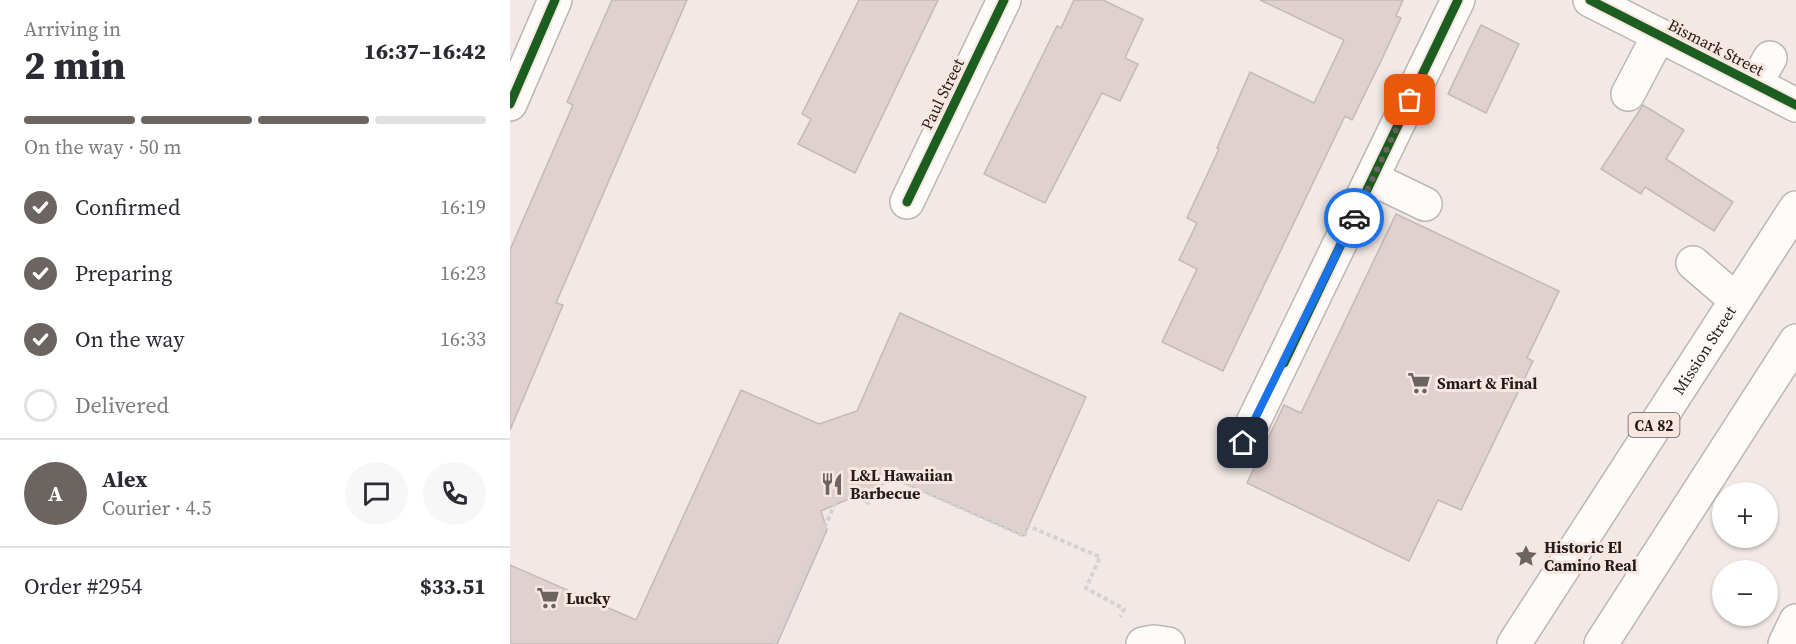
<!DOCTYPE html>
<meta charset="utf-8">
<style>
:root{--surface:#fff;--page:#f7f7f7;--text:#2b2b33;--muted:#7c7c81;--line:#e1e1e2;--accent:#6b6461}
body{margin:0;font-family:"Source Serif 4",serif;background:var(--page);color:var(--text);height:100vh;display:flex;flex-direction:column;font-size:22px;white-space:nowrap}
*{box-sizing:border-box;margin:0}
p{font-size:20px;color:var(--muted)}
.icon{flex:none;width:33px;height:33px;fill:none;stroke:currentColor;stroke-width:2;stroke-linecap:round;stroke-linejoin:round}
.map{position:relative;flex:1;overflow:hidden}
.details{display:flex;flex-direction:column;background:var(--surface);width:510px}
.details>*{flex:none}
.buttons{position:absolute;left:1202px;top:482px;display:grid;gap:12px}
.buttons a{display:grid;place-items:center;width:66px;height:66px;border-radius:50%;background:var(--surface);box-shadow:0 2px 4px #0004;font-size:30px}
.pin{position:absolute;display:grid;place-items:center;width:51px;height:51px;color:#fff;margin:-26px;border-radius:12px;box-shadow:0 3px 9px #0006}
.courier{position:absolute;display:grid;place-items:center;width:60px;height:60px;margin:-30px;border:4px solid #1a73e8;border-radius:50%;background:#fff;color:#222;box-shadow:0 2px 8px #0007}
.overview em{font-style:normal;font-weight:800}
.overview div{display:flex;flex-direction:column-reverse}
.overview{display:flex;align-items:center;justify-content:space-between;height:102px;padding:0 24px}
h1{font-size:39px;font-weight:800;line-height:45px}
.bar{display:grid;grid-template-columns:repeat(4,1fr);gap:9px 6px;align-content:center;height:72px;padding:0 24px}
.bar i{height:8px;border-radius:4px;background:var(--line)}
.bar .selected{background:var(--accent)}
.bar p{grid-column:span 4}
.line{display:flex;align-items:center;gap:15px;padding:0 24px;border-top:2px solid var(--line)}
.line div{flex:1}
.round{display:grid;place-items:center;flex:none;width:63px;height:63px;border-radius:32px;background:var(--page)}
ol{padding:0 24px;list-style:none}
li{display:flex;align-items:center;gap:18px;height:66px}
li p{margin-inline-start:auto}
li .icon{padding:6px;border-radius:50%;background:var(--accent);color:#fff;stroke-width:4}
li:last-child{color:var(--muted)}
li i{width:33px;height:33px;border:3px solid var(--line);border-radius:50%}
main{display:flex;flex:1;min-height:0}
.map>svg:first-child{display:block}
.building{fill:#e0d0ce;stroke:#c2bab9;stroke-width:1.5}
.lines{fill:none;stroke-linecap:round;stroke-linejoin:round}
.minor-casing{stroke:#bdb6b3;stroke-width:36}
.major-casing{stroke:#bdb6b3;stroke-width:36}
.path{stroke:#d5d2d1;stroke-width:4;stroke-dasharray:4.5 3;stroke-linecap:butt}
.minor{stroke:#fdfcfb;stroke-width:33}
.major{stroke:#fdfcfb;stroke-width:33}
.cycleway-casing{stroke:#f8e7e0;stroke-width:13}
.cycleway{stroke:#1b5e20;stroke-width:9}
.done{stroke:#6b6461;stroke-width:6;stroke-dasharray:0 10.8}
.route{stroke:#1a73e8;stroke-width:8}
.labels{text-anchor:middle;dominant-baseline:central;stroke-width:6;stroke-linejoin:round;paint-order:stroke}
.shield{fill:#f8e7e0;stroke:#625955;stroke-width:1.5}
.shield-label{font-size:15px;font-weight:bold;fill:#221c1a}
.street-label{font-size:16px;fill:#221c1a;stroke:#f8e7e0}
.poi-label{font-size:16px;font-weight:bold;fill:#221c1a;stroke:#f8e7e0;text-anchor:start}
</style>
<main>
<section class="details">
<div class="overview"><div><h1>2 min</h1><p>Arriving in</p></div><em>16:37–16:42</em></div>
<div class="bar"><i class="selected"></i><i class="selected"></i><i class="selected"></i><i></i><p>On the way · 50 m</p></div>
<ol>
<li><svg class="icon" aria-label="check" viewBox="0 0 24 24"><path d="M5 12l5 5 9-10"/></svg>Confirmed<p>16:19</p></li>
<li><svg class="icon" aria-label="check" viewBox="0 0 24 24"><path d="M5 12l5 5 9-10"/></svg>Preparing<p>16:23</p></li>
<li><svg class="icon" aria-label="check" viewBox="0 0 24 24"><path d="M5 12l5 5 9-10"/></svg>On the way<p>16:33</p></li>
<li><i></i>Delivered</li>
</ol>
<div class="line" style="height:108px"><b class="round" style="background:var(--accent);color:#fff">A</b><div><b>Alex</b><p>Courier · 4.5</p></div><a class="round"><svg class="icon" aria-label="chat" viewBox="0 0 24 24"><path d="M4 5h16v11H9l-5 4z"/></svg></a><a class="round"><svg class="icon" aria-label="phone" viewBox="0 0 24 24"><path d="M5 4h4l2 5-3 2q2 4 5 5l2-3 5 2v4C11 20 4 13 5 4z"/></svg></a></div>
<div class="line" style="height:78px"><div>Order #2954</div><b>$33.51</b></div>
</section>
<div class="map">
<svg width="1286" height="644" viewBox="0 0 1286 644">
<rect width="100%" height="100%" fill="#f2e9e6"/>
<g class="building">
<polygon points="102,0 177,0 46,303 53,305 0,430 0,250 63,105 57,102"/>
<polygon points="349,0 428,0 345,173 288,144 301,119 292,114"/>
<polygon points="564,0 593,0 633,19 615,58 628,64 610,101 592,93 535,203 474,174 547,26 551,28"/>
<polygon points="750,0 893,0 886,16 891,18 871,61 842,120 835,116 713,371 652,342 687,269 669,260 687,223 677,218 709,149 707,148 740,72 804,103 834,40"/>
<polygon points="971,25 1009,44 976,113 938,94"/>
<polygon points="1133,105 1174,130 1156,159 1223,202 1204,231 1135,187 1131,194 1091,169"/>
<polygon points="886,214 1049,291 1017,358 1023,361 951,510 928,500 899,561 737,483 774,405 791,413"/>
<polygon points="390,313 576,397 514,536 385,479 311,511 317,530 267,644 0,644 0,565 126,620 231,390 309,424 347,411"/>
</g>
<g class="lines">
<g class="minor-casing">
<g id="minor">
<polyline points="1080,0 1286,105"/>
<polyline points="1245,84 1260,58"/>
<polyline points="1118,94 1149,35"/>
<polyline points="863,179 915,204"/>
<polyline points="397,202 494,0"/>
<polyline points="1183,263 1226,300"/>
<polyline points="733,443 948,0"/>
<polyline points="633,644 644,642 658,644"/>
<polyline points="1275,644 1286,621"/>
</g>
</g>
<g class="major-casing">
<g id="major">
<polyline points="0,104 45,0"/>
<path id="s1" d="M1004,644L1286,208"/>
<polyline points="1091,644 1286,341"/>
</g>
</g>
<polyline class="path" points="263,644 331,490 359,503 371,472 514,536 518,526 590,557 576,588 614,609 610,617"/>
<use href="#minor" class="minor"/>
<use href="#major" class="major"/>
<g class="cycleway-casing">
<g id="cycleway">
<polyline points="1080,0 1286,105"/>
<polyline points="0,104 45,0"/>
<polyline points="397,202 494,0"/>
<polyline points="774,363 948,0"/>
</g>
</g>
<use href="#cycleway" class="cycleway"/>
</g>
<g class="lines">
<polyline class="done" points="844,218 900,100"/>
<polyline class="route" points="733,443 844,218"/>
</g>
<defs>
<g id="supermarket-bare" transform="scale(1.8)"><path d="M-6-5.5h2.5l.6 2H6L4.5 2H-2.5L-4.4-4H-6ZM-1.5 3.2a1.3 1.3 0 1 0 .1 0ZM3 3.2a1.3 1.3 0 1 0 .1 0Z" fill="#6b6461" stroke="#f8e7e0" stroke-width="2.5" paint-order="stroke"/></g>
<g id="restaurant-bare" transform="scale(1.8)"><path d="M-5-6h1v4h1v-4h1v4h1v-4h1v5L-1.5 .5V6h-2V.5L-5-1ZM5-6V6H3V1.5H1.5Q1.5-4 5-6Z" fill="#6b6461" stroke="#f8e7e0" stroke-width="2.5" paint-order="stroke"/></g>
<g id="sight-bare" transform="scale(1.8)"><path d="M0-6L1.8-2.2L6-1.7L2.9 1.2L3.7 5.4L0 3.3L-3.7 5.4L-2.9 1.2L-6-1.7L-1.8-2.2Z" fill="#6b6461" stroke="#f8e7e0" stroke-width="2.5" paint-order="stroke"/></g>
</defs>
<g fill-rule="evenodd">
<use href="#supermarket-bare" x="909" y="383"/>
<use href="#restaurant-bare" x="322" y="484"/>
<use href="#sight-bare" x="1016" y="556"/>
<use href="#supermarket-bare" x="38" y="598"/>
</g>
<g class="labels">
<rect class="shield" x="1118.5" y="413" width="51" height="24" rx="4.5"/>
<g class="shield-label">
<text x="1144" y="425">CA 82</text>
</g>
<g class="street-label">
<text transform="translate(1206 47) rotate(27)">Bismark Street</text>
<text transform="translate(432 94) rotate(-64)">Paul Street</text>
<text stroke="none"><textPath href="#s1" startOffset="350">Mission Street</textPath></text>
</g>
<g class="poi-label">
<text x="927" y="383">Smart &amp; Final</text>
<text x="340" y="475">L&amp;L Hawaiian<tspan x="340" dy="18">Barbecue</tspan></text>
<text x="1034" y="547">Historic El<tspan x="1034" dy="18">Camino Real</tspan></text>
<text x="56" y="598">Lucky</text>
</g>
</g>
</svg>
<div class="buttons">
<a>+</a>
<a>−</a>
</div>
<div class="pin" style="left:900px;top:100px;background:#ea580c"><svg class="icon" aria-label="bag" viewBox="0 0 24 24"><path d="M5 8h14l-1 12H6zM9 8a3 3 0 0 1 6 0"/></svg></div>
<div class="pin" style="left:733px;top:443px;background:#1f2937"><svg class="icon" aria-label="home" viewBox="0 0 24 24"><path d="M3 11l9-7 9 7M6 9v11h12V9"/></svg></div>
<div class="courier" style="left:844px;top:218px"><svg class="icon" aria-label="car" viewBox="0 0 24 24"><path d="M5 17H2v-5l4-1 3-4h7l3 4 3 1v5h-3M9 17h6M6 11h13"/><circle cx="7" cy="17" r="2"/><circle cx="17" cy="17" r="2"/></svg></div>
</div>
</main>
